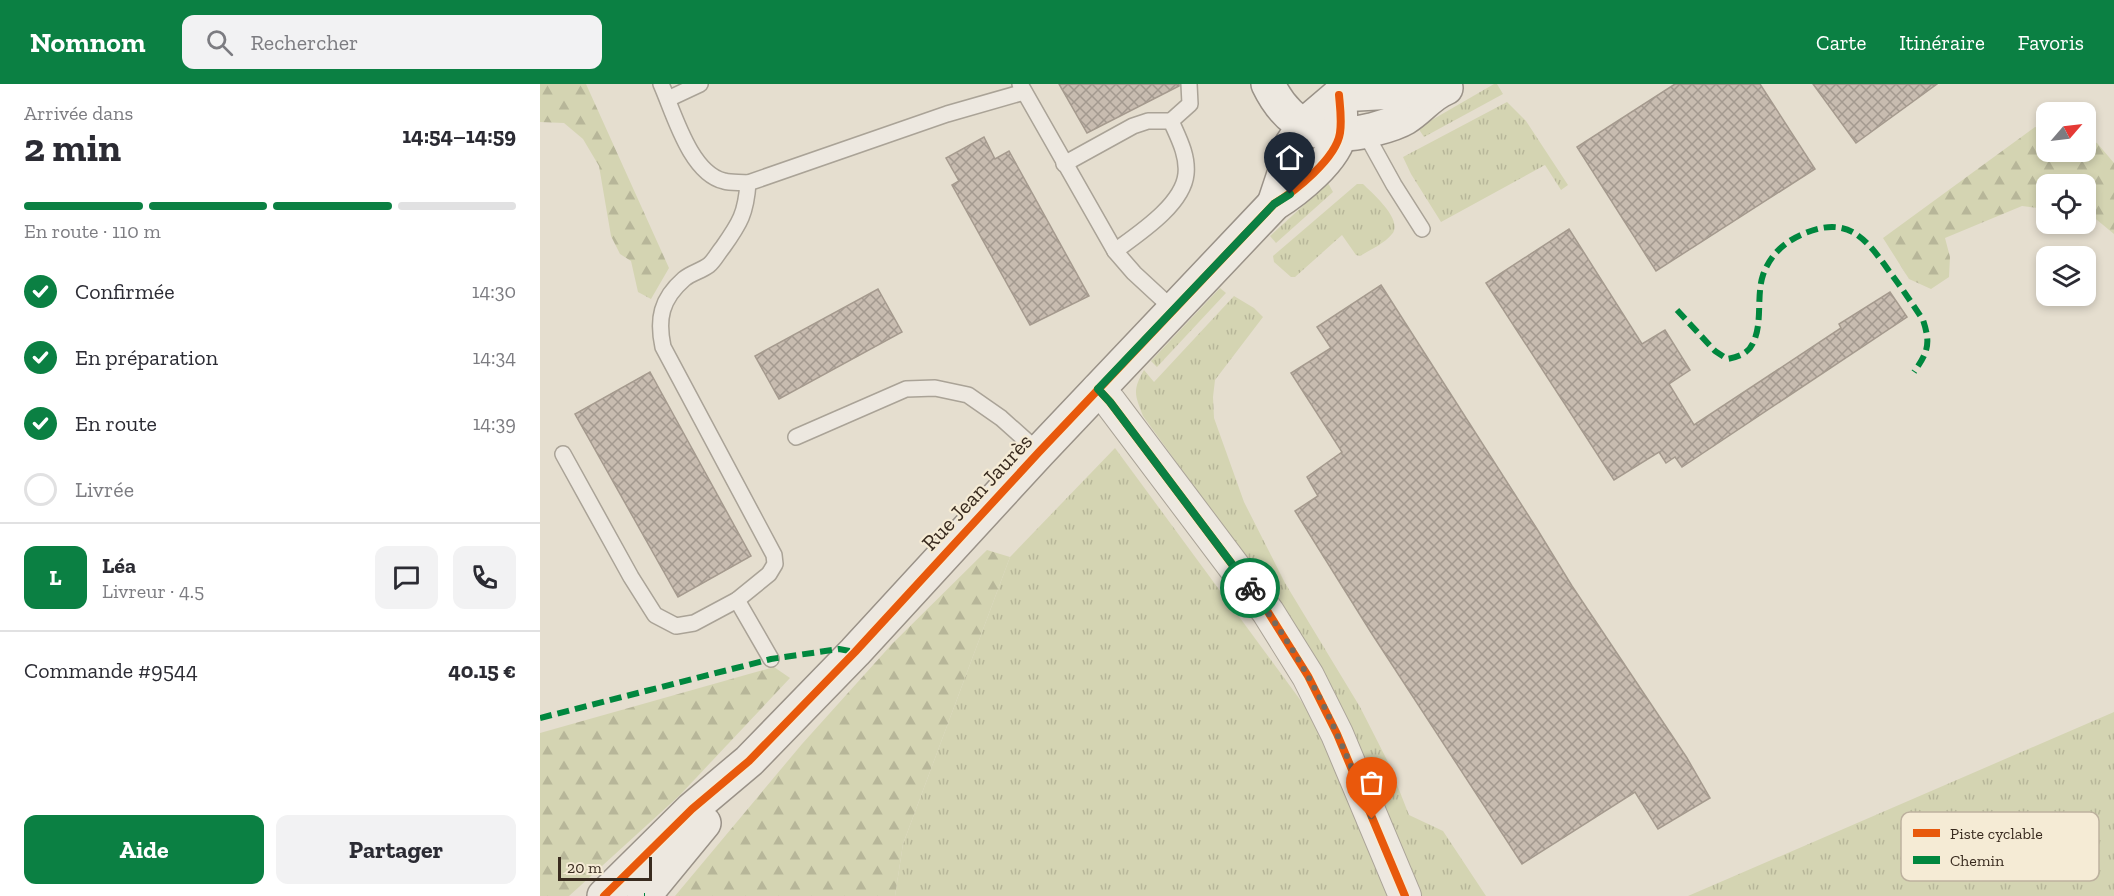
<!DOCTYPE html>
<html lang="fr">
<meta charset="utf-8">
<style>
:root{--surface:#fff;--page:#f2f2f3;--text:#2b2b33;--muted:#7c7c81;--line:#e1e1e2;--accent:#0b8043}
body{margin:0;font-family:"Zilla Slab",serif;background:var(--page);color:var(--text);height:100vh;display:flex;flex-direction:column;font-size:22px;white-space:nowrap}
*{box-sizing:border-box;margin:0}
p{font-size:20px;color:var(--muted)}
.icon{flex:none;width:33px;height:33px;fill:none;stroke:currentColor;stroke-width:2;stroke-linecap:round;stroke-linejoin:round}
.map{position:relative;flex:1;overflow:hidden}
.side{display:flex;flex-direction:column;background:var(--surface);width:540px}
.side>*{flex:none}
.needle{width:39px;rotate:62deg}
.controls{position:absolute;left:1496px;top:18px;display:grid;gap:12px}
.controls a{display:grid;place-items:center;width:60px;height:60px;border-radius:12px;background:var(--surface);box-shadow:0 3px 9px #0003;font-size:30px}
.scale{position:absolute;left:18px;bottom:15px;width:94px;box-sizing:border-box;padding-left:6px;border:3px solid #392b1f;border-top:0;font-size:16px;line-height:21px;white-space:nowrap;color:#392b1f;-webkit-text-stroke:4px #f5ebd5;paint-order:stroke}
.pin{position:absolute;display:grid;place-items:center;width:51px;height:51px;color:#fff;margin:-62px -26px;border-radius:50% 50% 50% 0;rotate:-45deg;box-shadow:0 0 6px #0007}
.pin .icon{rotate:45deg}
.courier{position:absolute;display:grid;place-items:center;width:60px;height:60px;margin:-30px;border:4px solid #0b8043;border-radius:50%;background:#fff;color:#222;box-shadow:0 2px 8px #0007}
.headline em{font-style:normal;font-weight:700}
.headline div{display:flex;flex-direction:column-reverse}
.headline{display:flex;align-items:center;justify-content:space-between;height:102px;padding:0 24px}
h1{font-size:39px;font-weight:700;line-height:45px}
.bar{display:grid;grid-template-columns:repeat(4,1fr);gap:9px 6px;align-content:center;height:72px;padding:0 24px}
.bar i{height:8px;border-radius:4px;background:var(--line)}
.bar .current{background:var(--accent)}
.bar p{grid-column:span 4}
.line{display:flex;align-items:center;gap:15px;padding:0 24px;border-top:2px solid var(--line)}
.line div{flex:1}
.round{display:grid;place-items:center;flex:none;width:63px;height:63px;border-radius:12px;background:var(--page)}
ol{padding:0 24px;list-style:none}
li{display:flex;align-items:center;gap:18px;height:66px}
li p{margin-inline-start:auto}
li .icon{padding:6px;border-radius:50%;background:var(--accent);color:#fff;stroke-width:4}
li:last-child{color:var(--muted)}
li i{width:33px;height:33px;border:3px solid var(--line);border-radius:50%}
.primary-button{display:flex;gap:12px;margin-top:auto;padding:12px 24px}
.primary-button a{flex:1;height:69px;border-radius:12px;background:var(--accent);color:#fff;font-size:24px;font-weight:700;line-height:69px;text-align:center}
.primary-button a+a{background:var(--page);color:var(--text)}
header{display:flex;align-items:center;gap:36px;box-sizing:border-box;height:84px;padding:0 30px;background:var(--accent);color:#fff}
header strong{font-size:28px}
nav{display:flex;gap:33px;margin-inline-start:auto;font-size:21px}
.search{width:420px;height:54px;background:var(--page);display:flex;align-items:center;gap:15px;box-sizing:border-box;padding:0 21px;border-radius:12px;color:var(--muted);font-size:22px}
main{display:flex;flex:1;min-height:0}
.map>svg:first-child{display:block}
.grass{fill:url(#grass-tufts)}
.forest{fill:url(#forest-firs)}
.building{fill:url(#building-cross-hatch);stroke:#a59a8e;stroke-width:1.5}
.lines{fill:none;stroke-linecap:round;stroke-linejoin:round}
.lane-casing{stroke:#aaa397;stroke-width:18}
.street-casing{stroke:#aaa397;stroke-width:34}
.secondary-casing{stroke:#9a9288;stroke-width:36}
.lane{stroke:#ede8e0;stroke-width:15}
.street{stroke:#ede8e0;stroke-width:32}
.secondary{stroke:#ede8e0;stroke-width:33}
.quiet{stroke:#00873e;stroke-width:6;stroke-dasharray:12 6;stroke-linecap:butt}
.cycleway-casing{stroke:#f5ebd5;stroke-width:11}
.cycleway{stroke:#e8590c;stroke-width:8}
.done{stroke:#756a5d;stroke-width:6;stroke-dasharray:0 10.8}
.route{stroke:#0b8043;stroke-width:8}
.labels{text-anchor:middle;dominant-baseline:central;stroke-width:4.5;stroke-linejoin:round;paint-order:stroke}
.street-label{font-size:22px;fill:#392b1f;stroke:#f5ebd5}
.key{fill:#f5ebd5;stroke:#bdb19e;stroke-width:1.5}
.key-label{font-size:16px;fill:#392b1f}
</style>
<header>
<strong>Nomnom</strong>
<div class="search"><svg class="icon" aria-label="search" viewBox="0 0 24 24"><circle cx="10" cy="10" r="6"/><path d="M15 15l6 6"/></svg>Rechercher</div>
<nav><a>Carte</a><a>Itinéraire</a><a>Favoris</a></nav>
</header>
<main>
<section class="side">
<div class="headline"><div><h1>2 min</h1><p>Arrivée dans</p></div><em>14:54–14:59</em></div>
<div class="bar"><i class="current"></i><i class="current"></i><i class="current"></i><i></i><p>En route · 110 m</p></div>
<ol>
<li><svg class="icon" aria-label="check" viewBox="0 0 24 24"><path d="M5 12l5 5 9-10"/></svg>Confirmée<p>14:30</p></li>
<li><svg class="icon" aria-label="check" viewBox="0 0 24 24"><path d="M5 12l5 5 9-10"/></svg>En préparation<p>14:34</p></li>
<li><svg class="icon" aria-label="check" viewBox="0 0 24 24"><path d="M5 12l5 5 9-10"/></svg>En route<p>14:39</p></li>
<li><i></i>Livrée</li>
</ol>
<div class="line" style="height:108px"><b class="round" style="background:var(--accent);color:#fff">L</b><div><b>Léa</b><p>Livreur · 4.5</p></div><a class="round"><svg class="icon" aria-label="chat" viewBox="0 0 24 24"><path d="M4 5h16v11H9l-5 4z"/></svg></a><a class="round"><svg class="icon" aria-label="phone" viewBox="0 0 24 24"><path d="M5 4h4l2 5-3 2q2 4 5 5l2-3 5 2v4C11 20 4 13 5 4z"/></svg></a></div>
<div class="line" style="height:78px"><div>Commande #9544</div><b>40.15 €</b></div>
<div class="primary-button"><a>Aide</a><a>Partager</a></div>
</section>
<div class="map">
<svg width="1574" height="812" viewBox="0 0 1574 812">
<defs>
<pattern id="grass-tufts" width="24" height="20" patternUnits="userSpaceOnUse" patternTransform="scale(1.5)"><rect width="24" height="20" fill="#d4d4b2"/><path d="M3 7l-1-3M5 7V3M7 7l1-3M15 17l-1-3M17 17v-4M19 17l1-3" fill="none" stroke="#b7b699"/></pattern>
<pattern id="forest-firs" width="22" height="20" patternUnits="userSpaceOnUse" patternTransform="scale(1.5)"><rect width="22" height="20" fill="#d4d4b2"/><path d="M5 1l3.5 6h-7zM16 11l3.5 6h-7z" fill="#b7b699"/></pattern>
<pattern id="building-cross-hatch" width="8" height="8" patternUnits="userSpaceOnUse" patternTransform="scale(1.5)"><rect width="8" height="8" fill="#c8bcb0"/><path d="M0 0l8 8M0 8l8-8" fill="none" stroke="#a3998f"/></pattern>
</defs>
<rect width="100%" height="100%" fill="#e5decf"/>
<g class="grass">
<polygon points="954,0 957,0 963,10 884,53 878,44"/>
<polygon points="967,18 986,37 1028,101 1021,106 1005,81 901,138 871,90 863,73"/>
<polygon points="788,99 793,108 736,159 730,152"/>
<path d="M817,100H823C832,109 864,136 852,150C845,159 830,166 820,172L816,171L802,151L755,193H751L734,178L733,172Z"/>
<polygon points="680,204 686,209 617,283 611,277"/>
<path d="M694,212L714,224L723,233L675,296L673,313L674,334L704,418L745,499L820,623L848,678L869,731L903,747L946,812H880L734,513L603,332C595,311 592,307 604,286L614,298Z"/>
<polygon points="575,364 767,625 854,812 355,812 363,760 470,473"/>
<polygon points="1574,628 1574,812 1148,812"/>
</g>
<g class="forest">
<polygon points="0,0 46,0 129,184 111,215 98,208 91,177 80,170 71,152 59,82 43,55 24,39 0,38"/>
<polygon points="1495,43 1506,46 1506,68 1545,68 1545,56 1557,59 1574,79 1574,150 1551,131 1545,130 1545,100 1506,100 1506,125 1482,122 1405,154 1410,173 1409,193 1391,205 1369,195 1343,154"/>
<polygon points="447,466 470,473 363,760 355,812 135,812 262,660 352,560"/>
<polygon points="234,583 250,594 140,711 29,812 0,812 0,649"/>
</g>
<g class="building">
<polygon points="519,0 639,0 639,2 547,49"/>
<polygon points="1135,0 1220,0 1275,85 1116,187 1037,63"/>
<polygon points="1273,0 1397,0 1316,59"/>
<polygon points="444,53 455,75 469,67 549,212 490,241 412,101 419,97 406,74"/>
<polygon points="1029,145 1102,260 1125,246 1150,286 1129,300 1154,341 1301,244 1299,240 1350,208 1367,233 1142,383 1135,373 1126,379 1119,368 1074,396 946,199"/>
<polygon points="841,201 997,445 1032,502 1147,674 1170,714 1118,745 1095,708 982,780 832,550 755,427 778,412 767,393 802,368 751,289 791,264 777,243"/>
<polygon points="338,205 362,248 239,315 215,272"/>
<polygon points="110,288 211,472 138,513 35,330"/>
</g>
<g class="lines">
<g class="lane-casing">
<g id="lane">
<path d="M121,0C134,29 150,89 184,97C191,99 200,98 208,99"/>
<polyline points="480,0 575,167 594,189 634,226"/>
<polyline points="128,15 160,0"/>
<polyline points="631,37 650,20 649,0"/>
<polyline points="823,45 854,101 882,145"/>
<path d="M524,80L593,42L608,37H631C638,53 648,71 646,90C643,121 598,150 575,167"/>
<polyline points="256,353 366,305 395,304 428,311 461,334 499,368"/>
<path d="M23,370L91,493L115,531L136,542L154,539L197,516L229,490L235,480L234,471L123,263C117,235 121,215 144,195C151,189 161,187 169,181C174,177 178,169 183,163C200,139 206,129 208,99L407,30L484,8"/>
<polyline points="197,516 231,575"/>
</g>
</g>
<g class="street-casing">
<polyline id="street" points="558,305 570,318 728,528 768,592 797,650 865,812"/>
</g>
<g class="secondary-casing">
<g id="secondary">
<path d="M728,0C749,44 784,58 831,46C842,43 855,40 865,34C880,25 890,10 906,4"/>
<polyline points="734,120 748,78 751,61 765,40 799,11 874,7 895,8"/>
<path d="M64,812L152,725L209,677L315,568L499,368L734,120C755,107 796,75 800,49C802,36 800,23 799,11"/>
<polyline points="104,812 164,739"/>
</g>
</g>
<use href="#lane" class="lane"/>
<use href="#street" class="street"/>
<use href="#secondary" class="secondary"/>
<g class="quiet">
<path d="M1137,226L1175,267L1187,275C1198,273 1208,270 1213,259C1223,239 1216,212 1223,191C1230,171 1244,158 1263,150C1307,131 1325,153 1349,187C1361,203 1372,219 1383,236C1391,260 1388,268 1374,288"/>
<polyline points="0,634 231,575 299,565 315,568"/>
<polyline points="104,812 105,812"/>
</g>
<g class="cycleway-casing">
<g id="cycleway">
<polyline points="558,305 570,318 728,528 768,592 797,650 865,812"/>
<path d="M64,812L152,725L209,677L315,568L499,368L734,120C755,107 796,75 800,49C802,36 800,23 799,11"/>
</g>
</g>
<use href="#cycleway" class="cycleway"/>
</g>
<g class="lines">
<path class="done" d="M710,504C744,549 774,598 797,650C810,678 821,707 832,735"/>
<polyline class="route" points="710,504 570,318 558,305 734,120 750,110"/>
</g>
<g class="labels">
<g class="street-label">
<text transform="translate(437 408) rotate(-47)">Rue Jean Jaurès</text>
</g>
</g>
<rect x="1361" y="728" width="198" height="69" rx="9" class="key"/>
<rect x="1373" y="745" width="27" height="8" fill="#e8590c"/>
<rect x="1373" y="772" width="27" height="8" fill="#00873e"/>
<g class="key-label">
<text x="1410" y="755">Piste cyclable</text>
<text x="1410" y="782">Chemin</text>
</g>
</svg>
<div class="controls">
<a><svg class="needle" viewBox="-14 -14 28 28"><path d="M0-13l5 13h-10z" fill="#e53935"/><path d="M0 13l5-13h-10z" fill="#7c7c81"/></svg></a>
<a><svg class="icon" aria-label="locate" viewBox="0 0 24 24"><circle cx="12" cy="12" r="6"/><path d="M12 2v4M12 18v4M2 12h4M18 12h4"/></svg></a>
<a><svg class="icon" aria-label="layers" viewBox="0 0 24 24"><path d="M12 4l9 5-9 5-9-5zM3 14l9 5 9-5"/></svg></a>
</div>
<div class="scale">20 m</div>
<div class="pin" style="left:832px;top:735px;background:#ea580c"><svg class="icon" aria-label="bag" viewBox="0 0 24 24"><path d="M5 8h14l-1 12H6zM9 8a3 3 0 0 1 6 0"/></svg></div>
<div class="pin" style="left:750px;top:110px;background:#1f2937"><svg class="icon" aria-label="home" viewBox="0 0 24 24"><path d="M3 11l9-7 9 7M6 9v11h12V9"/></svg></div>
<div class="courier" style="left:710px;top:504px"><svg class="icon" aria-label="bike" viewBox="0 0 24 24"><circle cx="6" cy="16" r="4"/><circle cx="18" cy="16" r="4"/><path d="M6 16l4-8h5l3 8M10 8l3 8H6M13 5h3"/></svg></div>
</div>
</main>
